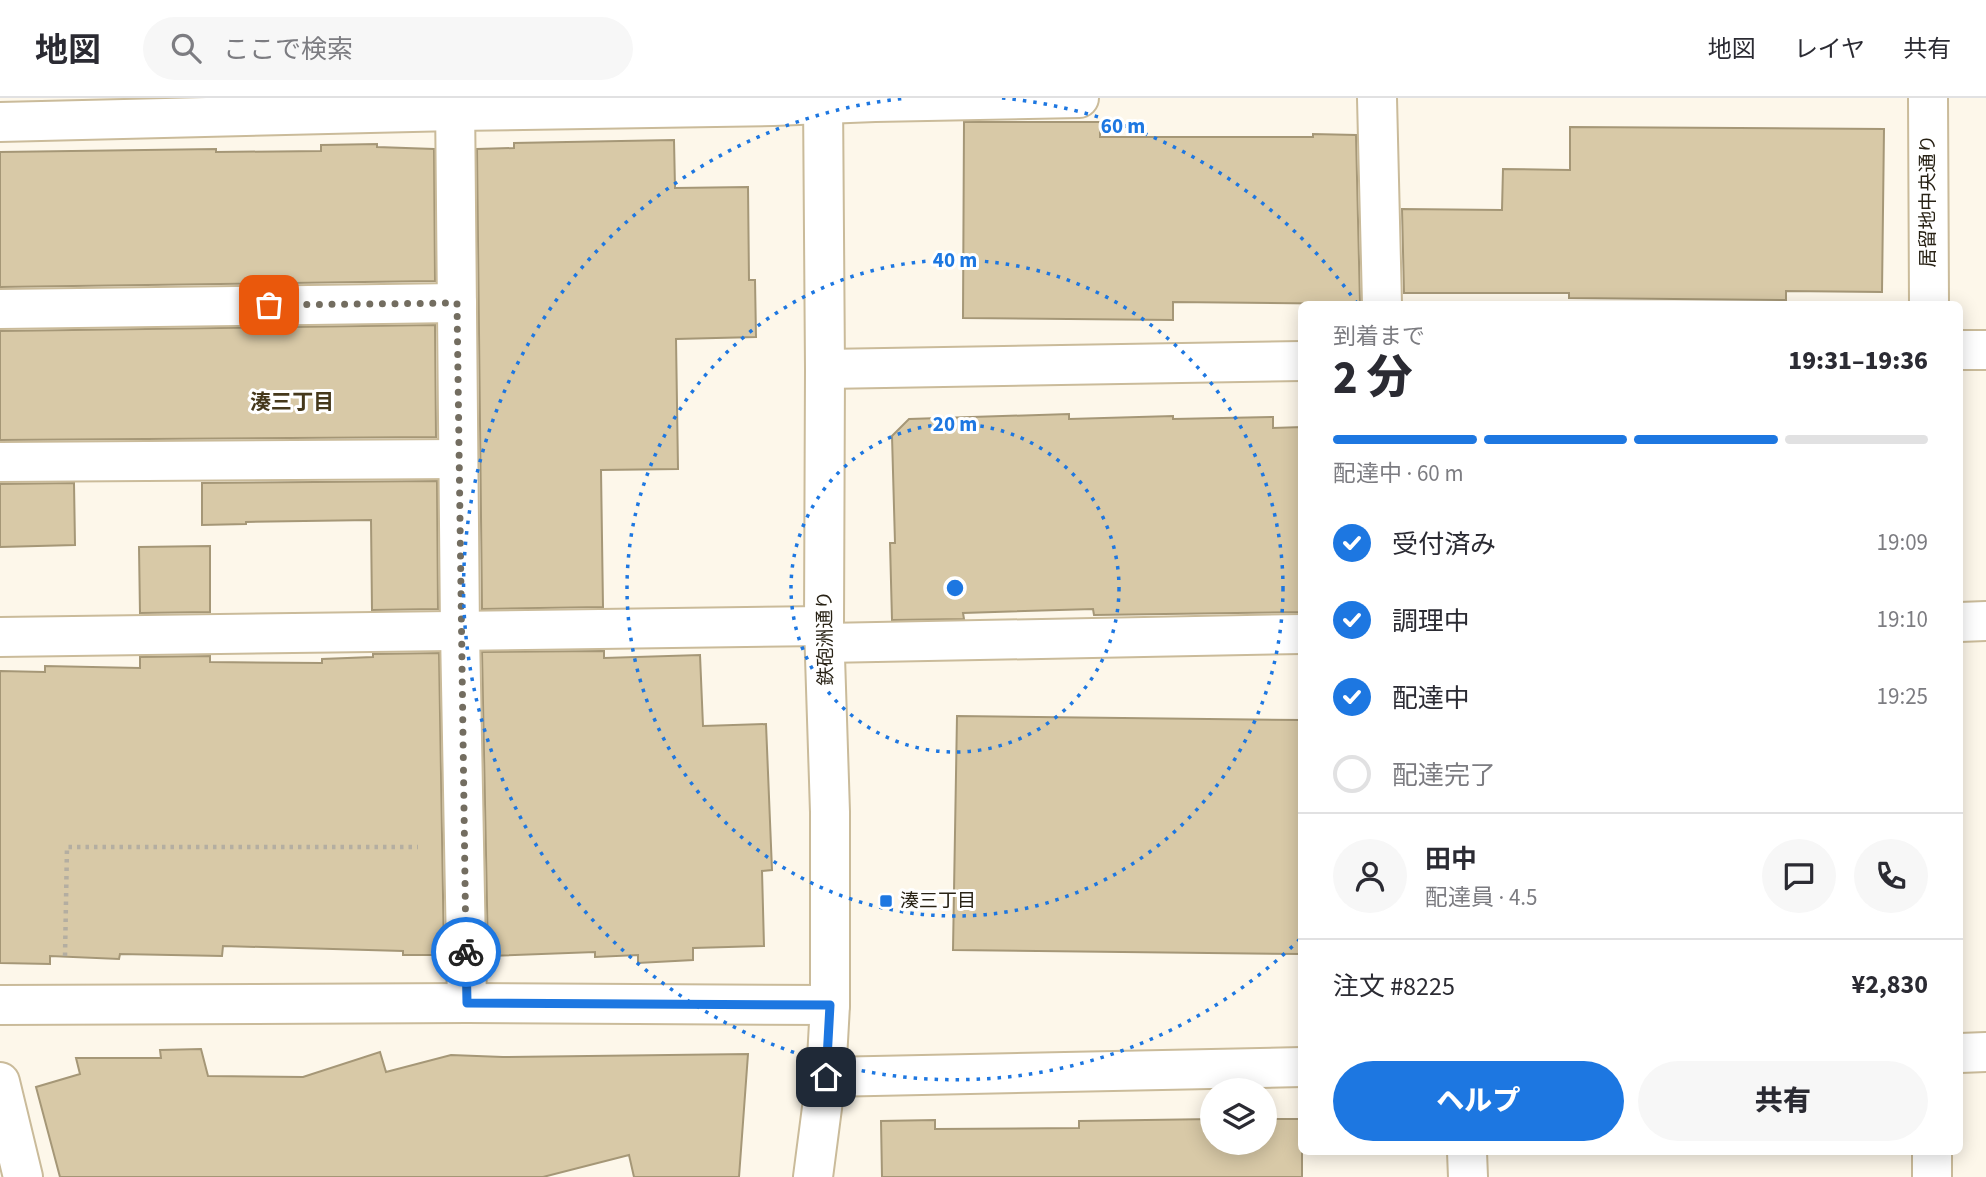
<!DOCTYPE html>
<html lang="ja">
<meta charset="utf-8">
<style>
:root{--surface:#fff;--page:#f7f7f7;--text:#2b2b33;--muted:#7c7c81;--line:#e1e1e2;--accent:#1d77e1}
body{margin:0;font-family:"Source Sans 3","Noto Sans JP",sans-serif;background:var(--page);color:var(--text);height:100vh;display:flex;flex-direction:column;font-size:26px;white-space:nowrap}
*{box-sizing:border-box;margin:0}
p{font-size:23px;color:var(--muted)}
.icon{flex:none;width:38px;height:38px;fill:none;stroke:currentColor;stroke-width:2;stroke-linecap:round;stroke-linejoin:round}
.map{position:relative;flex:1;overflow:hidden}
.side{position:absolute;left:1298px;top:203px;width:665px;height:854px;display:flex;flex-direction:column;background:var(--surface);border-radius:10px;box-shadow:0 4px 18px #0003}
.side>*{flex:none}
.controls{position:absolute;left:1200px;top:980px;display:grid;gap:14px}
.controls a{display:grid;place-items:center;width:77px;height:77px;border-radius:50%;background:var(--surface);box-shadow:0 4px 18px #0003;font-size:35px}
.pin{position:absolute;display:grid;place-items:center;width:60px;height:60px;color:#fff;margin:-30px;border-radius:14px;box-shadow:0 4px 10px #0006}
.courier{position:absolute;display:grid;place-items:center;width:70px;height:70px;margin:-35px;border:5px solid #1d77e1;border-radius:50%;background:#fff;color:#222;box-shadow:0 2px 9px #0007}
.summary em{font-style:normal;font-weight:800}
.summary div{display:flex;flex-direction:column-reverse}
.summary{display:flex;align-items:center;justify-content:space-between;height:119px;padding:0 35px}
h1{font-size:46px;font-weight:800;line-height:52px}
.bar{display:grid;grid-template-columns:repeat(4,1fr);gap:10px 7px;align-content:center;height:84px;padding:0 35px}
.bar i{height:9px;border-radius:5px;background:var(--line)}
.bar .current{background:var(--accent)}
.bar p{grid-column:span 4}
.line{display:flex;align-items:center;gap:18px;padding:0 35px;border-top:2px solid var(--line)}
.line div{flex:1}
.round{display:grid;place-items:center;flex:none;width:74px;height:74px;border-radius:37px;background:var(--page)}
ol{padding:0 35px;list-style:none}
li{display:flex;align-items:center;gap:21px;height:77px}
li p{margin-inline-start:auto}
li .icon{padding:7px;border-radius:50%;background:var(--accent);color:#fff;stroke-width:4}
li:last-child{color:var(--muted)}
li i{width:38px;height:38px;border:4px solid var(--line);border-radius:50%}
.button{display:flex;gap:14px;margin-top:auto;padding:14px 35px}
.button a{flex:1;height:80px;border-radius:42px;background:var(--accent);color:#fff;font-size:28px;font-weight:800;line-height:80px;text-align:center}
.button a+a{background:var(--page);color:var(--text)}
header{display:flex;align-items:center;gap:42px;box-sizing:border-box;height:98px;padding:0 35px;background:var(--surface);border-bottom:2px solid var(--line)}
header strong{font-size:33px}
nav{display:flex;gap:38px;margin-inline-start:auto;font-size:24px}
.search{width:490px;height:63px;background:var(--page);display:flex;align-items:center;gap:18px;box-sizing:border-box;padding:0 24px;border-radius:38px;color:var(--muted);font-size:26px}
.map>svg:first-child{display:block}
.building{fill:#d8c9a7;stroke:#a59777;stroke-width:2}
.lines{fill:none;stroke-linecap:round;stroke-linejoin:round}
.minor-casing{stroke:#cabb9a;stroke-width:42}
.path{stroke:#b4aea1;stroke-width:4.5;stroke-dasharray:3.5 5;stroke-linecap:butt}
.minor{stroke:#fff;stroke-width:38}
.done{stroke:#736d60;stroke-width:7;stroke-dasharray:0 12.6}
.route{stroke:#1d77e1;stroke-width:9}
.ring{fill:none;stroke:#1d77e1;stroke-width:3.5;stroke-dasharray:3.5 7}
.poi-dot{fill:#1d77e1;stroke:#fff;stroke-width:2.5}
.labels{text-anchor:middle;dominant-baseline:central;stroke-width:6;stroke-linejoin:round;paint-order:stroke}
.street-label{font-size:19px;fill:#282215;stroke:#fff}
.poi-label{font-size:19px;fill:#282215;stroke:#fff;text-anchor:start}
.neighbourhood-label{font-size:21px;font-weight:bold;fill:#45381b;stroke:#fff}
.centre{fill:#1d77e1;stroke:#fff;stroke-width:3.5}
.ring-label{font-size:21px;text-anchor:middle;font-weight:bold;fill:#1d77e1;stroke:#fff;stroke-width:6;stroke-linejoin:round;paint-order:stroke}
</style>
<header>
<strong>地図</strong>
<div class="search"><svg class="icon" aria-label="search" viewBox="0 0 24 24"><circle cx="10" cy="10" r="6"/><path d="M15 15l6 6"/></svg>ここで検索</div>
<nav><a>地図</a><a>レイヤ</a><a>共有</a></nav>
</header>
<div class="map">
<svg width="1986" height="1079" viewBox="0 0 1986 1079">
<rect width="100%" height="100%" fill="#fdf7ea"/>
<g class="building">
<polygon points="964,24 1100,24 1100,39 1313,39 1313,36 1356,37 1360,206 1173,204 1173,222 963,220"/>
<polygon points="1570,29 1884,31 1882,194 1786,193 1786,202 1569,200 1569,195 1404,195 1402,111 1502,112 1503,71 1570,72"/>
<polygon points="674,42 675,90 748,89 749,182 755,182 756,239 676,241 678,371 601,372 603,509 482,511 477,51 514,50 514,45"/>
<polygon points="377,46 377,49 434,51 435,183 0,189 0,54 216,51 216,54 321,53 321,47"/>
<polygon points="435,227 436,339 0,342 0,233"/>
<polygon points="1069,316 1069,321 1173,318 1173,321 1273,319 1273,330 1302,329 1302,514 1094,517 1093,511 963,515 964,521 892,522 890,445 895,445 892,338 909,321"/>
<polygon points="437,383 438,511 372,512 371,422 246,424 246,426 202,427 202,385"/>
<polygon points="74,385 75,447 0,449 0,386"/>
<polygon points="210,448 210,514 140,515 139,449"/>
<polygon points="604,553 604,560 700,557 703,628 766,626 772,772 762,773 764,848 693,850 693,862 638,865 638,857 595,859 595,854 488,858 482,554"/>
<polygon points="439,555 444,857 403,857 403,853 223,848 222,858 120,856 119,861 50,858 50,866 0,865 0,573 45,574 45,568 140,570 140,559 210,558 210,564 322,565 322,561 373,559 373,556"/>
<polygon points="957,618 1302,622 1302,856 953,852"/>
<polygon points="201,951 208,978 303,979 380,954 386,974 451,957 503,959 748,956 739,1079 634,1079 629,1057 543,1079 60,1079 36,989 80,976 76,960 161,960 160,952"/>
<polygon points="1213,1021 1213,1045 1265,1045 1265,1021 1302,1021 1302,1079 882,1079 881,1023 935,1022 935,1031 1079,1030 1079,1023"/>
</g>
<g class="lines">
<g class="minor-casing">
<g id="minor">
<polyline points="455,0 460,533 467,905"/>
<polyline points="1377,0 1382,206"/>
<polyline points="1928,0 1929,206"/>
<polyline points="0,24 455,13 773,8 875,4 1079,0"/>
<polyline points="0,211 457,205"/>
<polyline points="1960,252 1986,252"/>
<polyline points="825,271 1302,263"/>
<polyline points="0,364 458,361"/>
<polyline points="1960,524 1986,523"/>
<polyline points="0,539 824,528"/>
<polyline points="825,545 1302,536"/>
<polyline points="0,907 467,905 830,907"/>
<polyline points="1960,955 1986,954"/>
<polyline points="826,979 1302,969"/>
<polyline points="0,984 23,1079"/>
<polyline points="1467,1054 1468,1079"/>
<polyline points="1932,1054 1932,1079"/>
<polyline points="813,1079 826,979 830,907 830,714 824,528 825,271 823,0"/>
</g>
</g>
<polyline class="path" points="65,858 67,749 418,749"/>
<use href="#minor" class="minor"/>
</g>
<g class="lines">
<polyline class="done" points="269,207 457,205 466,854"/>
<polyline class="route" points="466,854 467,905 830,907 826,979"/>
</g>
<g class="ring">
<circle cx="955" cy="490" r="164"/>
<circle cx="955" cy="490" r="328"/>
<path d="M1300 841A492 492 0 1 1 908 0M1002 0A492 492 0 0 1 1356 204"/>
</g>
<rect class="poi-dot" x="879" y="796" width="14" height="14" rx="3.5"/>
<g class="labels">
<g class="street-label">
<text transform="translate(1928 103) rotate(-90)">居留地中央通り</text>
<text transform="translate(826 540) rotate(-91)">鉄砲洲通り</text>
</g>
<g class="poi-label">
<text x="900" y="803">湊三丁目</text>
</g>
<g class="neighbourhood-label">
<text x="292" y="304">湊三丁目</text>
</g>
</g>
<circle cx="955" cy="490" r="10" class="centre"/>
<g class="ring-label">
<text x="1123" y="35">60 m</text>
<text x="955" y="169">40 m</text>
<text x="955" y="333">20 m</text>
</g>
</svg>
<div class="controls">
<a><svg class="icon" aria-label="layers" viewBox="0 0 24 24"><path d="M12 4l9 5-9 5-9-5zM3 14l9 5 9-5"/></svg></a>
</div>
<div class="pin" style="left:269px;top:207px;background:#ea580c"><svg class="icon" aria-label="bag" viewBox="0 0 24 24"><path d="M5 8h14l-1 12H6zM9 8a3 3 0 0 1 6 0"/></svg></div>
<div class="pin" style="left:826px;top:979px;background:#1f2937"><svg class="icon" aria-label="home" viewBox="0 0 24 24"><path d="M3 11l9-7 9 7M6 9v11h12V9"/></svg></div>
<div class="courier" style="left:466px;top:854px"><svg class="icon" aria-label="bike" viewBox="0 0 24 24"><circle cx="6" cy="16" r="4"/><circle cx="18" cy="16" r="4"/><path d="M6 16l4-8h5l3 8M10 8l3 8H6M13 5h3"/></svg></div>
<section class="side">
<div class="summary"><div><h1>2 分</h1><p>到着まで</p></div><em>19:31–19:36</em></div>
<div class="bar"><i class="current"></i><i class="current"></i><i class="current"></i><i></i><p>配達中 · 60 m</p></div>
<ol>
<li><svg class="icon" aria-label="check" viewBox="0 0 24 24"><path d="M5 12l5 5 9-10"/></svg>受付済み<p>19:09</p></li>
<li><svg class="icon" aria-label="check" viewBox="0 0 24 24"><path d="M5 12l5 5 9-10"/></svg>調理中<p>19:10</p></li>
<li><svg class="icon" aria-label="check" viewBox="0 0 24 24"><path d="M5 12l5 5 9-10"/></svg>配達中<p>19:25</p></li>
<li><i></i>配達完了</li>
</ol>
<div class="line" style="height:126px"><a class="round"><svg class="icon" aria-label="person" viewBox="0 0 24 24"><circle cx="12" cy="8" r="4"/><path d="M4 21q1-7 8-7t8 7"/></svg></a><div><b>田中</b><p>配達員 · 4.5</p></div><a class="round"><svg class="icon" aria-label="chat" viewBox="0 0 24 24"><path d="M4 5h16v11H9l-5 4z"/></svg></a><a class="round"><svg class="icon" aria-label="phone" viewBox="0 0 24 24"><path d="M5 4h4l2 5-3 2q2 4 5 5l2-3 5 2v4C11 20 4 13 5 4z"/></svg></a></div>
<div class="line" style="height:91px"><div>注文 #8225</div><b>¥2,830</b></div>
<div class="button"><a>ヘルプ</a><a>共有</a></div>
</section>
</div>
